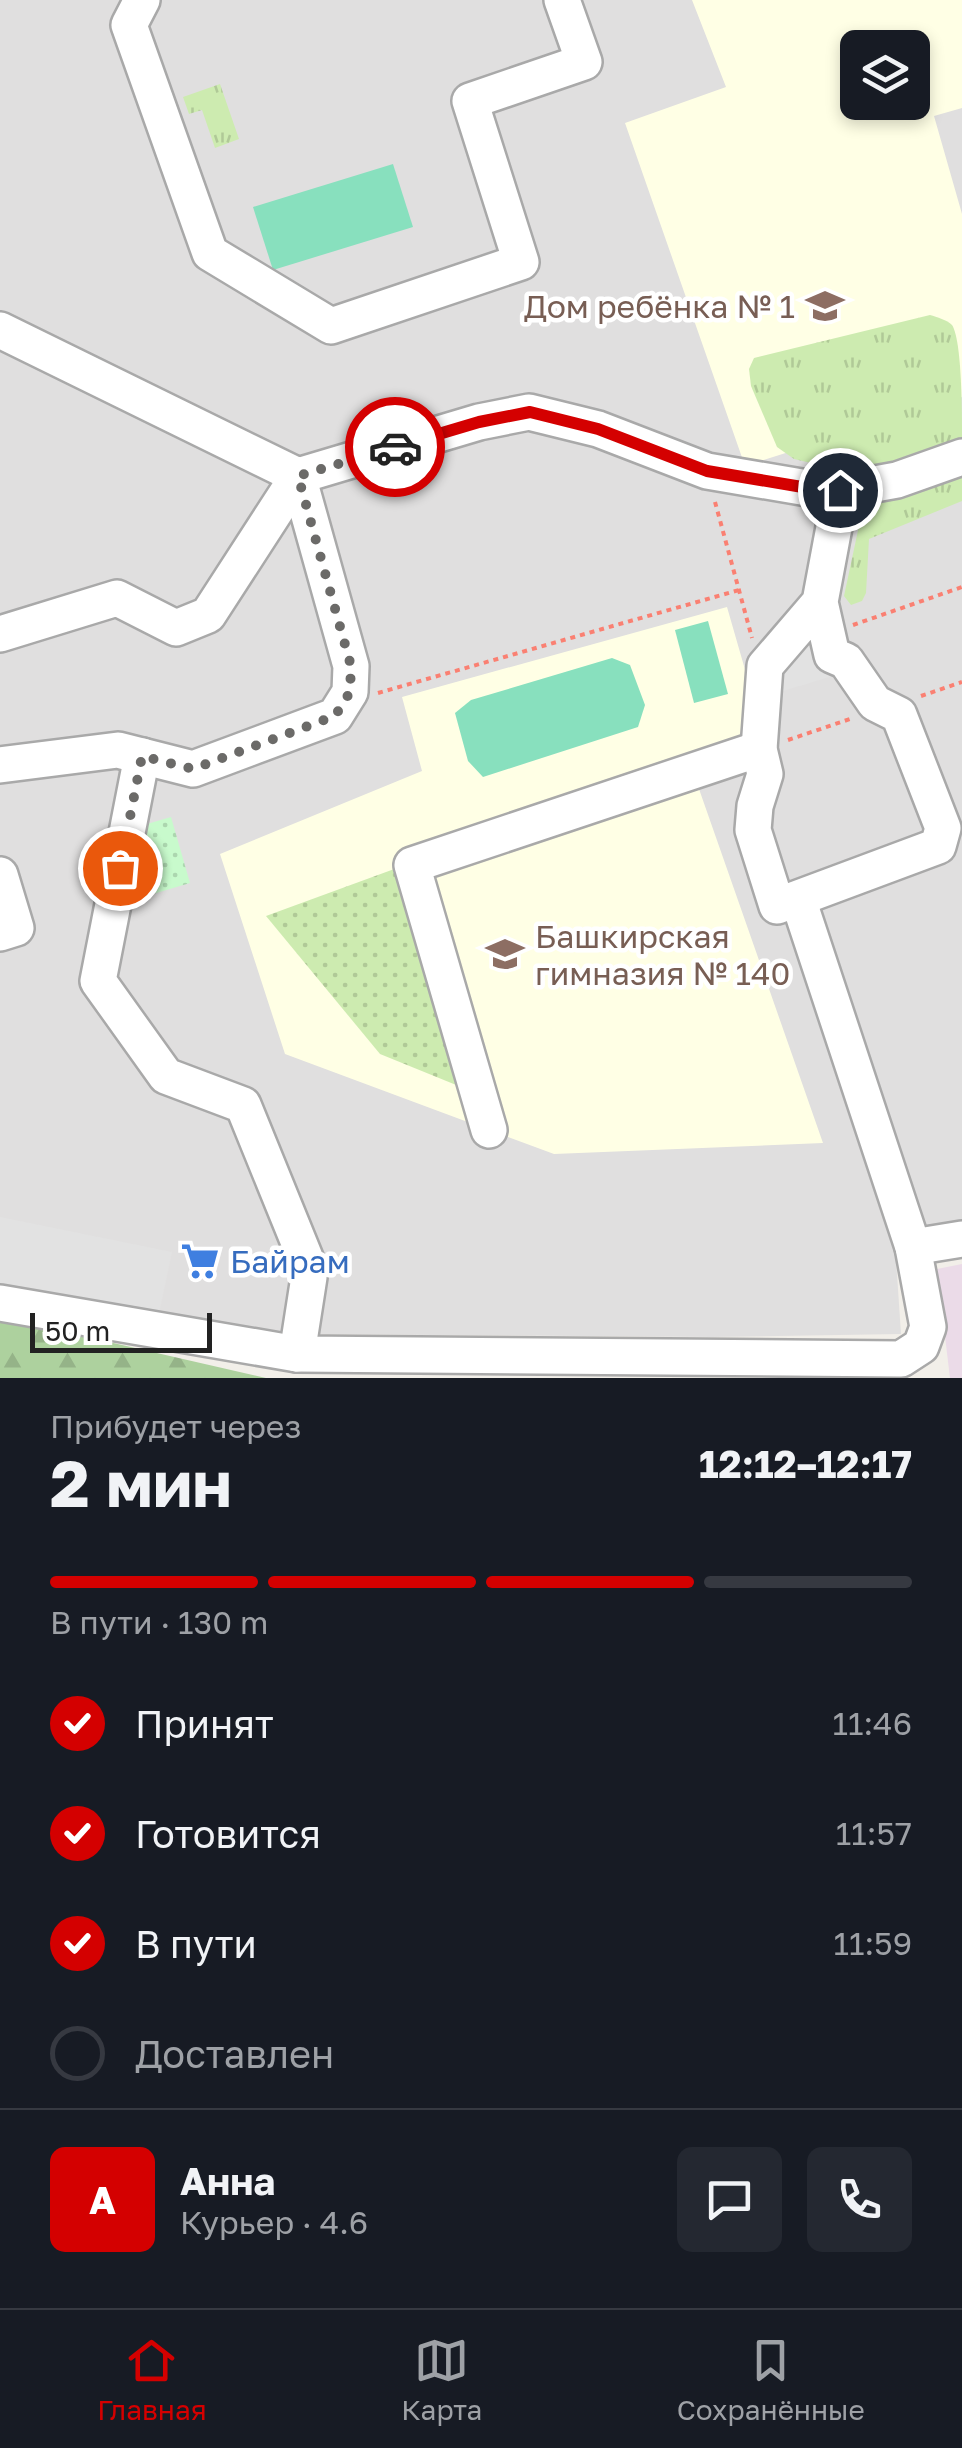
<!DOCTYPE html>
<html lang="ru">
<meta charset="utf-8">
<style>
:root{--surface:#171b24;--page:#242831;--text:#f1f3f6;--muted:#9ea1a6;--line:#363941;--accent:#d40000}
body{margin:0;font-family:"Golos Text",sans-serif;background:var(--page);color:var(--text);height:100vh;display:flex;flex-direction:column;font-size:38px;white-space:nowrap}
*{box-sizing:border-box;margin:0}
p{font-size:32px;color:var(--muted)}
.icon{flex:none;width:55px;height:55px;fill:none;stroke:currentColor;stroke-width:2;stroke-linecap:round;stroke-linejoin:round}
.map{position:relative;height:1378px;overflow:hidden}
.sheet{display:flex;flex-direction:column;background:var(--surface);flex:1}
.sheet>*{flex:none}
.tools{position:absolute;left:840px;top:30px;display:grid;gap:20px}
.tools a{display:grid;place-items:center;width:90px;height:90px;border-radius:15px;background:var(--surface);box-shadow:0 5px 15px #0003;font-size:50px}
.scale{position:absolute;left:30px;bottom:25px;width:182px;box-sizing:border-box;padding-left:10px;border:5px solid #222;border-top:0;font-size:28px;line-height:35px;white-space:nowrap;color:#222;-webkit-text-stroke:8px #fff;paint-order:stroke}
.pin{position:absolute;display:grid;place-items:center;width:85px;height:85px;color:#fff;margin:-42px;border:5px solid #fff;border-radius:50%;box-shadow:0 2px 10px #0007}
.courier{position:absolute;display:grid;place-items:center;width:100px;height:100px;margin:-50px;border:8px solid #d40000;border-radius:50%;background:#fff;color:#222;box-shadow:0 2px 12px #0007}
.headline em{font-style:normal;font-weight:700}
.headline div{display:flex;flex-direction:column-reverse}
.headline{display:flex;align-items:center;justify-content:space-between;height:170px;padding:0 50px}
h1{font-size:65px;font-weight:700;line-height:75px}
.bar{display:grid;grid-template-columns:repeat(4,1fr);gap:15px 10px;align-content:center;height:120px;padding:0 50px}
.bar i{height:12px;border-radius:8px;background:var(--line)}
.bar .active{background:var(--accent)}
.bar p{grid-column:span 4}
.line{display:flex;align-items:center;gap:25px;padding:0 50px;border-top:2px solid var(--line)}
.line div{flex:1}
.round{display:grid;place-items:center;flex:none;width:105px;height:105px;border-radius:15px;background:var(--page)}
ol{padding:0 50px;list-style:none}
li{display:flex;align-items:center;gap:30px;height:110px}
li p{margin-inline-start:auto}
li .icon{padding:10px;border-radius:50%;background:var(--accent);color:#fff;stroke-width:4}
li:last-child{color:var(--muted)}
li i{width:55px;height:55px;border:5px solid var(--line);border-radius:50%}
.menu{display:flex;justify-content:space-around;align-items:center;height:140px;border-top:2px solid var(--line);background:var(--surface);font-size:28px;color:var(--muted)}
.menu a{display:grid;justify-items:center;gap:5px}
.menu .active{color:var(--accent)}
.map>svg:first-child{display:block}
.residential{fill:#e0dfdf;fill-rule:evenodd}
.industrial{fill:#ebdbe8}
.education{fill:#ffffe5;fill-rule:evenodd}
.grass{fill:url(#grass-tufts)}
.forest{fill:url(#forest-firs)}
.park{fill:url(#park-dots)}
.garden{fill:url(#garden-dots)}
.pitch{fill:#88e0be}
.parking{fill:#e2e2e2}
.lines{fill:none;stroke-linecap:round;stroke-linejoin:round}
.minor-casing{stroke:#a9a9a9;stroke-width:40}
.path{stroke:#fa8072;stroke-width:4;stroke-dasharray:5 5;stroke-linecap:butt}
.minor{stroke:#fff;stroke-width:35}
.done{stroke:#6b6a68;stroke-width:10;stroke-dasharray:0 18}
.route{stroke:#d40000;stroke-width:12}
.labels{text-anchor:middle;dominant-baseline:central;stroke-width:9;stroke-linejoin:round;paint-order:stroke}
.education-label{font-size:32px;fill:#785e54;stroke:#fff;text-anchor:end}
.shop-label{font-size:32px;fill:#366cbe;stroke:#fff;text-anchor:start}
</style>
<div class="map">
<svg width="962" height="1378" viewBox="0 0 962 1378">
<defs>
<pattern id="grass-tufts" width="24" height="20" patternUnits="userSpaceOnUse" patternTransform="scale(2.5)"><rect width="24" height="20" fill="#cdebb0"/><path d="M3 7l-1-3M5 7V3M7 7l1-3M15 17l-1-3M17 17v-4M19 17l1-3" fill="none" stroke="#b0c997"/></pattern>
<pattern id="forest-firs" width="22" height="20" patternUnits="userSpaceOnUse" patternTransform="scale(2.5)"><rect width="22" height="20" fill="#add19e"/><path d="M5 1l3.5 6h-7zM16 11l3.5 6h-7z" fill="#95b388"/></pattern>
<pattern id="park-dots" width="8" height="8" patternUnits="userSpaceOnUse" patternTransform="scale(2.5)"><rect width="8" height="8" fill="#c8facc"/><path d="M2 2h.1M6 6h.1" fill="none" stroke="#acd6af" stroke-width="1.8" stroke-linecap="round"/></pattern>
<pattern id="garden-dots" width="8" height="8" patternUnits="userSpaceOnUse" patternTransform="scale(2.5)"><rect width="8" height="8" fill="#cdebb0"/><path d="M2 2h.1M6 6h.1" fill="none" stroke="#b0c997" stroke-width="1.8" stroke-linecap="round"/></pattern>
</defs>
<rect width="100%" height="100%" fill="#f2efe9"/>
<path class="residential" d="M0,0H962V1232L895,1244L901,1334L712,1337L281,1334L0,1289ZM858,48H912V102H858Z"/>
<polygon class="industrial" points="962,1264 962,1378 950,1378 937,1269"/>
<g class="education">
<path d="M692,0H962V108L934,116L962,214V397L745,466L625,123L726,87ZM858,48H912V102H858Z"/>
<polygon points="727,607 748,680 742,714 758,769 699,789 823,1143 554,1154 285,1054 220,854 422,771 402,697"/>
</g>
<g class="grass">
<polygon points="220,84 239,139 215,148 202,110 189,114 183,97"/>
<path d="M930,315C937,317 947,320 952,325C962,340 962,414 962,437L881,465L832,468L794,459L777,447L751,386L749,369L754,358Z"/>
<polygon points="962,471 962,501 869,539 866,593 862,601 851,605 844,596 860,521 868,504"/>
</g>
<polygon class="forest" points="0,1317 266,1378 0,1378"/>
<polygon class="park" points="171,817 190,883 143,897 137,875 147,824"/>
<polygon class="garden" points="397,868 466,1089 380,1054 266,916"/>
<g class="pitch">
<polygon points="393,164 413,227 273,270 253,207"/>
<polygon points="708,621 728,694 694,703 675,630"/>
<polygon points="612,658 630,665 645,705 638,727 483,777 468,761 455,713 471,700"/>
</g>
<g class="parking">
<polygon points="820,602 836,675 763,697"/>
<polygon points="0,1217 172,1252 157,1323 0,1291"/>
</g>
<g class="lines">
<g class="minor-casing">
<g id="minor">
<polyline points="142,0 129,25 210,253 331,326 521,262 470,101 584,62 562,0"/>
<polyline points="0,330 298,476 479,422 529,412 598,429 707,471 831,492 897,480 962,457"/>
<polyline points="820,602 832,655 846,661 875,703 899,715 943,828 938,846 777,906 753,830 755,806 765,774 759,749 765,666 820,602 841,490"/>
<polyline points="0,634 117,598 176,628 208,615 298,476"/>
<polyline points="142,756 98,981 166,1076 243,1105 306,1260 309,1277 297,1354"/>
<polyline points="0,765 118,750 193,769 335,716 350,692 351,666 298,476"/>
<polyline points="0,875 16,928 0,933"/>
<polyline points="489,1130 412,865 759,749"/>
<polyline points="913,1247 962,1239"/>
<polyline points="0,1303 297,1354 901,1359 921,1346 928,1327 913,1247 798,899"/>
</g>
</g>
<g class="path">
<polyline points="715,502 752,638"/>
<polyline points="853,625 962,587"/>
<polyline points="378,693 739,590"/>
<polyline points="921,696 962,682"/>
<polyline points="788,740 850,719"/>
</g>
<use href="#minor" class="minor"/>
</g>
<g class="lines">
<polyline class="done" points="120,868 142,756 193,769 335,716 350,692 351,666 298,476 395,447"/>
<polyline class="route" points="395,447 479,422 530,412 598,429 707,471 832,492 840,490"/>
</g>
<defs>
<g id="school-bare" transform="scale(3)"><path d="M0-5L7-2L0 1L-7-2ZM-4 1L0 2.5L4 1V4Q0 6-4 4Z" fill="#8d6e63" stroke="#fff" stroke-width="2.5" paint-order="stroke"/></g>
<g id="supermarket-bare" transform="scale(3)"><path d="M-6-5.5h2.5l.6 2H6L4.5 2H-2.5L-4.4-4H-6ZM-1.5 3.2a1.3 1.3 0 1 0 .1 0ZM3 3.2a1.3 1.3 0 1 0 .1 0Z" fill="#3f7fe0" stroke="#fff" stroke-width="2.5" paint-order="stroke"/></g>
</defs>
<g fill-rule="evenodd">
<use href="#school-bare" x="825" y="306"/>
<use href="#school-bare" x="505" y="954"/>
<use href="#supermarket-bare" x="200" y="1261"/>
</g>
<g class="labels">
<g class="education-label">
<text x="795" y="306">Дом ребёнка № 1</text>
<text x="535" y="936" text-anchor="start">Башкирская<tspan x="535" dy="37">гимназия № 140</tspan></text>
</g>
<g class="shop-label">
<text x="230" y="1261">Байрам</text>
</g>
</g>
</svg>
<div class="tools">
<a><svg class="icon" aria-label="layers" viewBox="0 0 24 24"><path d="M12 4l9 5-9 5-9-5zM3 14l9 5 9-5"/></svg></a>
</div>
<div class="scale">50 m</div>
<div class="pin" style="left:120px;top:868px;background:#ea580c"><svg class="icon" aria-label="bag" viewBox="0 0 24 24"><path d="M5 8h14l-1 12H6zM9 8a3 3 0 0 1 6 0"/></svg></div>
<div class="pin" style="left:840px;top:490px;background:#1f2937"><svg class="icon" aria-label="home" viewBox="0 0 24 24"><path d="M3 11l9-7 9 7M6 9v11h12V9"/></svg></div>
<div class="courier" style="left:395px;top:447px"><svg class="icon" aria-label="car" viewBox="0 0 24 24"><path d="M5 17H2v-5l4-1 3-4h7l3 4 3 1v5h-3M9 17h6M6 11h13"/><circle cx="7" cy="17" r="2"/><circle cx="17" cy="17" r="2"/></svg></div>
</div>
<section class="sheet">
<div class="headline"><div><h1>2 мин</h1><p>Прибудет через</p></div><em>12:12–12:17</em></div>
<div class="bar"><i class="active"></i><i class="active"></i><i class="active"></i><i></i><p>В пути · 130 m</p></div>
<ol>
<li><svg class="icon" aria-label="check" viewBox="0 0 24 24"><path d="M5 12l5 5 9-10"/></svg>Принят<p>11:46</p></li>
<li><svg class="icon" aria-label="check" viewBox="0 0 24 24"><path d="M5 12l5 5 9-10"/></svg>Готовится<p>11:57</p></li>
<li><svg class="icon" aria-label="check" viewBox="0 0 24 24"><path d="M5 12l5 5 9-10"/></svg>В пути<p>11:59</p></li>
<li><i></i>Доставлен</li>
</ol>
<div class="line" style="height:180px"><b class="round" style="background:var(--accent);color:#fff">А</b><div><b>Анна</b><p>Курьер · 4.6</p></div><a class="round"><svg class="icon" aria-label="chat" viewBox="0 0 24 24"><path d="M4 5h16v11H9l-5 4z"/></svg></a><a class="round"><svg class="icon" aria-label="phone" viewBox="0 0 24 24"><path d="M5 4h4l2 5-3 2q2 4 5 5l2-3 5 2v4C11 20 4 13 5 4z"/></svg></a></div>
</section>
<nav class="menu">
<a class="active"><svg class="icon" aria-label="home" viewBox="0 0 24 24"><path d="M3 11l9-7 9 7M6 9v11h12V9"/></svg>Главная</a>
<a><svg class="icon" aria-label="map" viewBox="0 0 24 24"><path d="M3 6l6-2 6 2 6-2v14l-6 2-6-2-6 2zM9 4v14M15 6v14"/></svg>Карта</a>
<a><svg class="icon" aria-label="saved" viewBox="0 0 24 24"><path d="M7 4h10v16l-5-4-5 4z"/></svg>Сохранённые</a>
</nav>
